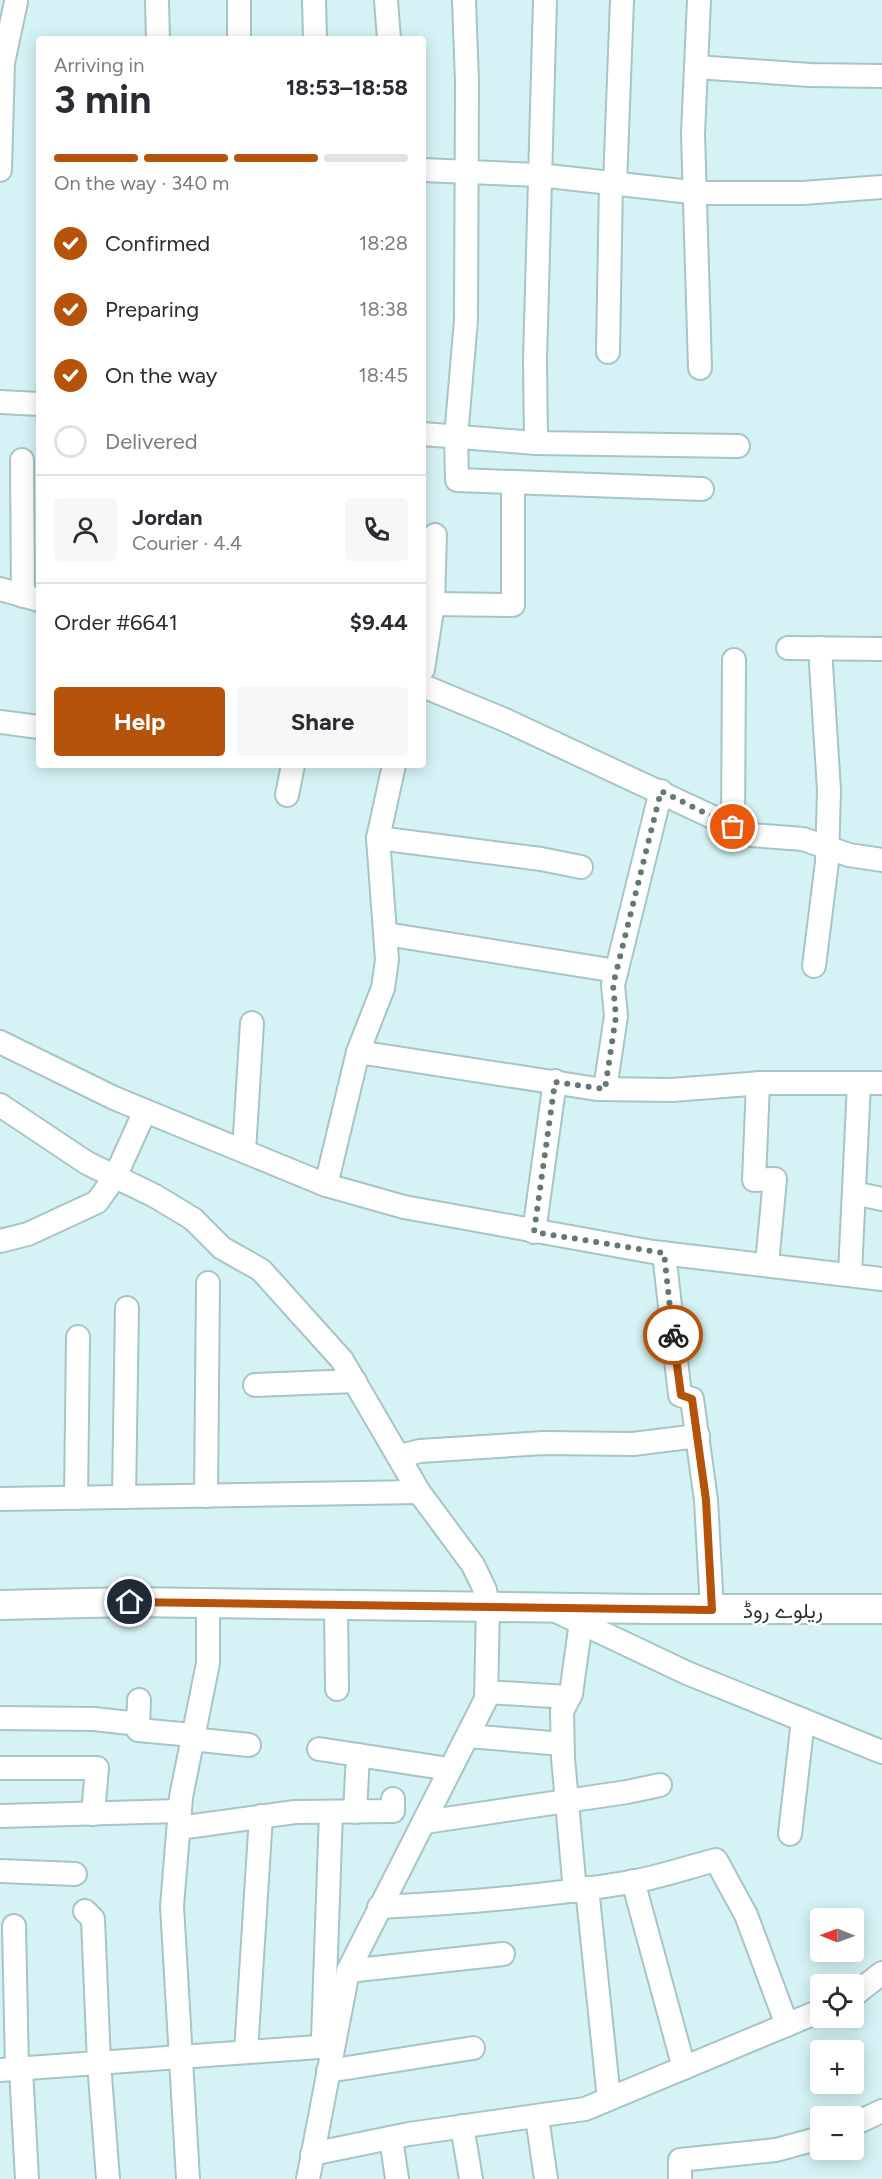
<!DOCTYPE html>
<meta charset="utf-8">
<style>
:root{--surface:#fff;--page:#f7f7f7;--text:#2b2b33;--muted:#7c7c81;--line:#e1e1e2;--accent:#b45309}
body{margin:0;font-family:Figtree,Vazirmatn,sans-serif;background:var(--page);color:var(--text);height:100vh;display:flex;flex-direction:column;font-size:22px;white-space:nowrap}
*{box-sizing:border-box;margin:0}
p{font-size:20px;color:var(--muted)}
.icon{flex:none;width:33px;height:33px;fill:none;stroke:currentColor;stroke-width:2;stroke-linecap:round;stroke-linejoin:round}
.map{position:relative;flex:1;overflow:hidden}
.details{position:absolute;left:36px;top:36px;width:390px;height:732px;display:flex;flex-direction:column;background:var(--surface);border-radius:6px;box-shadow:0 3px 15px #0003}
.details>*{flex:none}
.needle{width:39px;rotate:271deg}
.tools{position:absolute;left:810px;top:1908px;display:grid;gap:12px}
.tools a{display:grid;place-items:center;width:54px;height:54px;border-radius:6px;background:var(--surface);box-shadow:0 3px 15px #0003;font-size:30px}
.pin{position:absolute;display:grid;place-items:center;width:51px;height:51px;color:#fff;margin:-26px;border:3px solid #fff;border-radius:50%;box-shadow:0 2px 6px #0007}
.courier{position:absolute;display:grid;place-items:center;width:60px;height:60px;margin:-30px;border:4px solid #b45309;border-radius:50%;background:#fff;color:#222;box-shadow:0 2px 8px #0007}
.overview em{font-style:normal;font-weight:700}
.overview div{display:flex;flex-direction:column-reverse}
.overview{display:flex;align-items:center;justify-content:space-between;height:102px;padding:0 18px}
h1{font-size:39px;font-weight:700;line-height:45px}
.bar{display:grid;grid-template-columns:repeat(4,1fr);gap:9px 6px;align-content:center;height:72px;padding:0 18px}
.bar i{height:8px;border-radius:4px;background:var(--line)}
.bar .active{background:var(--accent)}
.bar p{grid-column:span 4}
.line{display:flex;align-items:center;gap:15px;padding:0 18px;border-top:2px solid var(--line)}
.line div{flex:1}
.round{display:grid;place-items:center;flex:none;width:63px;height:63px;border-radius:6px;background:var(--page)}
ol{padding:0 18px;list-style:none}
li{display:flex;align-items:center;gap:18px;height:66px}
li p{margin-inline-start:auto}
li .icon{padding:6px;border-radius:50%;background:var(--accent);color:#fff;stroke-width:4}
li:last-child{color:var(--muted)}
li i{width:33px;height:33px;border:3px solid var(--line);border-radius:50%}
.primary-button{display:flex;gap:12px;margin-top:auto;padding:12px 18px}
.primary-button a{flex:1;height:69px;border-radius:6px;background:var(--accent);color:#fff;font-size:24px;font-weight:700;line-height:69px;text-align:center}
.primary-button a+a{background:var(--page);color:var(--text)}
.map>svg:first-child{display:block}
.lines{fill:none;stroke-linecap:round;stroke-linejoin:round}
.minor-casing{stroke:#a7c4c6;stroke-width:26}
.major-casing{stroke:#a7c4c6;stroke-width:32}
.minor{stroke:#fff;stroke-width:22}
.major{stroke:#fff;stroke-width:28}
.done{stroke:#657879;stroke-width:6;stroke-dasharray:0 10.8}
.route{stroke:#b45309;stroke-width:8}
.labels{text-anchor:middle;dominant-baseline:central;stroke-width:5;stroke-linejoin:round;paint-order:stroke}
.street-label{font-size:21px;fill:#293536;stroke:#fff}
</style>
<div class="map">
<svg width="882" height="2179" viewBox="0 0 882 2179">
<rect width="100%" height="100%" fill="#d5f3f5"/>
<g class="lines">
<g class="minor-casing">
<g id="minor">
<polyline points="157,0 158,39"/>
<polyline points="239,0 239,39"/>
<polyline points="314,0 315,39"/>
<polyline points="386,0 389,39"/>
<polyline points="464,0 467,82 466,320 456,437 457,480 702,489"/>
<polyline points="699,0 693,134 700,368"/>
<polyline points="696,67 810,75 882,76"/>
<polyline points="0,170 3,63 16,2"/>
<polyline points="423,170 539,175 700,193 803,193 882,187"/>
<polyline points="615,184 622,0"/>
<polyline points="608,352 611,183"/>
<polyline points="0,402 39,404"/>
<polyline points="423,434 536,443 738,446"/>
<polyline points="536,443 535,360 545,0"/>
<polyline points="22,460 23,596"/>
<polyline points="0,589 39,600"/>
<polyline points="433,604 513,605 513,483"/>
<polyline points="788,648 882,649"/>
<polyline points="423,669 433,604 435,535"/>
<polyline points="423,686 505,720 751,835 803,839 849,855 882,860"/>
<polyline points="0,722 39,727"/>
<polyline points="287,795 293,765"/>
<polyline points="733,827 734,660"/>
<polyline points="378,838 541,859 581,867"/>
<polyline points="386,934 616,971"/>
<polyline points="814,966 827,862 829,790 820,648"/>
<polyline points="0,1042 114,1098 326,1185 404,1207 653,1252 882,1279"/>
<polyline points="358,1052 597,1089 672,1090 762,1083 882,1083"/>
<polyline points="758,1083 754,1180 775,1179 767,1264"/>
<polyline points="605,1089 616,1016 613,985 661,791"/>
<polyline points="0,1105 87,1163 155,1196 193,1219 222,1248 261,1270 342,1360 419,1492 473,1565 485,1590 488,1606 486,1699 348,1971 308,2179"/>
<polyline points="244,1151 252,1023"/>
<polyline points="326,1185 358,1052 383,988 387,960 378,838 394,765"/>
<polyline points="854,1193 882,1199"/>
<polyline points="534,1232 555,1081"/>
<polyline points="0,1241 28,1234 97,1202 115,1177 145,1111"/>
<polyline points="664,1253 680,1395 692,1399 706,1500 712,1610"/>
<polyline points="850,1274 859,1083"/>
<polyline points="255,1385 355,1381"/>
<polyline points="400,1456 420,1451 544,1443 633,1444 698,1436"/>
<polyline points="206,1496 208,1283"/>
<polyline points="124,1497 127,1308"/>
<polyline points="76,1498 78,1337"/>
<polyline points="0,1499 419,1492"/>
<polyline points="336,1605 337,1689"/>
<polyline points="554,1610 687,1673 882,1752"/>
<polyline points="486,1692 568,1697"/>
<polyline points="139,1700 138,1730 193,1735"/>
<polyline points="0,1718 94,1719 139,1724"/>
<polyline points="468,1736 562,1744"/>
<polyline points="191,1739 249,1745"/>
<polyline points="319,1749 449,1769"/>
<polyline points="0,1768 97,1768 93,1814"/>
<polyline points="355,1812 358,1755"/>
<polyline points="0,1816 180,1811"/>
<polyline points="425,1822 627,1792 660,1785"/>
<polyline points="179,1828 295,1812 393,1811 393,1799"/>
<polyline points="790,1834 803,1720"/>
<polyline points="0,1871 75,1874"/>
<polyline points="633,1881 684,2068"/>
<polyline points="587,1888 609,2099"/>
<polyline points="575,1891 563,1758 562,1711 571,1694 581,1622"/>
<path d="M379,1907C464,1903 548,1896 631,1882C660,1877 688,1867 716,1860L746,1915L787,2025"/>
<polyline points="85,1911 93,1919 99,2063 108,2179"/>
<polyline points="14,1926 17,2069"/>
<polyline points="348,1971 503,1954"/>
<polyline points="854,1995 882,1973"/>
<polyline points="323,2038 331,1812"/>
<polyline points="246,2052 261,1816"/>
<polyline points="21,2069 27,2179"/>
<polyline points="0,2070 332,2046"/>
<polyline points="328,2071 473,2048"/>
<polyline points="537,2117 546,2179"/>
<polyline points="854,2124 882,2111"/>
<polyline points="462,2126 471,2179"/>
<polyline points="391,2138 397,2179"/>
<polyline points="312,2154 409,2134 585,2109 820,2011"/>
<polyline points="188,2179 172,1906 181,1797 208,1663 208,1604"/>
<polyline points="680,2179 680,2160 776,2150 820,2138"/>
</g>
</g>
<g class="major-casing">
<polyline id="major" points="0,1605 130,1602 649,1609 882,1609"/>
</g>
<use href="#minor" class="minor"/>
<use href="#major" class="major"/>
</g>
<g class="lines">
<polyline class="done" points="673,1335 664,1253 534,1232 555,1082 605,1089 616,1016 613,985 661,791 733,827"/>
<polyline class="route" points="130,1602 712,1610 706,1500 692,1399 681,1395 673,1335"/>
</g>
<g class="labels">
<g class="street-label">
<text x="783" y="1610">ریلوے روڈ</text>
</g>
</g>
</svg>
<div class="tools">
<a><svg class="needle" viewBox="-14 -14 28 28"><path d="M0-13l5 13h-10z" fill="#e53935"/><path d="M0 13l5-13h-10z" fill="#7c7c81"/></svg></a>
<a><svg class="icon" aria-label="locate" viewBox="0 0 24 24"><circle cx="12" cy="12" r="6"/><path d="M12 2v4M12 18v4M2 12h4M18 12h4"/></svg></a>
<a>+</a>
<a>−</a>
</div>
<div class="pin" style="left:733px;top:827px;background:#ea580c"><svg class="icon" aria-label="bag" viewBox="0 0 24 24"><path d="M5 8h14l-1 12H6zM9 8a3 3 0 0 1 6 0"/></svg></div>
<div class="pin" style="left:130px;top:1602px;background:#1f2937"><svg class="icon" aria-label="home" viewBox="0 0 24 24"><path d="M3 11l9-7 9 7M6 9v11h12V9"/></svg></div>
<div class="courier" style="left:673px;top:1335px"><svg class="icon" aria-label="bike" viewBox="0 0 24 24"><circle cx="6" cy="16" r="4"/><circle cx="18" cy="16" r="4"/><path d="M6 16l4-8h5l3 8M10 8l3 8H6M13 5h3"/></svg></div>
<section class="details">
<div class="overview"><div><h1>3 min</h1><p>Arriving in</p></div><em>18:53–18:58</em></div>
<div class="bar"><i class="active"></i><i class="active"></i><i class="active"></i><i></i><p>On the way · 340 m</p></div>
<ol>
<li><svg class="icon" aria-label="check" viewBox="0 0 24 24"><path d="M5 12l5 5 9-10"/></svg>Confirmed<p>18:28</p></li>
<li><svg class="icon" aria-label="check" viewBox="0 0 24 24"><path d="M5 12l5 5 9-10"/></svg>Preparing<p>18:38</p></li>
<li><svg class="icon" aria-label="check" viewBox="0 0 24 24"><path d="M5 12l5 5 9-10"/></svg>On the way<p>18:45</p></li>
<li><i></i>Delivered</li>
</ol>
<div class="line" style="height:108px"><a class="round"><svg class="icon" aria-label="person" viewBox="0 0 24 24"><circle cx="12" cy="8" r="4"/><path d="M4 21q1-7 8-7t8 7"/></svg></a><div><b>Jordan</b><p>Courier · 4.4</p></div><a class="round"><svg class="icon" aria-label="phone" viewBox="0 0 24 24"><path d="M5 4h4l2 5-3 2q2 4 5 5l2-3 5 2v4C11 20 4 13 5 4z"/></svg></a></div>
<div class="line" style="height:78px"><div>Order #6641</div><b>$9.44</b></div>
<div class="primary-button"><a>Help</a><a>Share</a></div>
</section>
</div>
